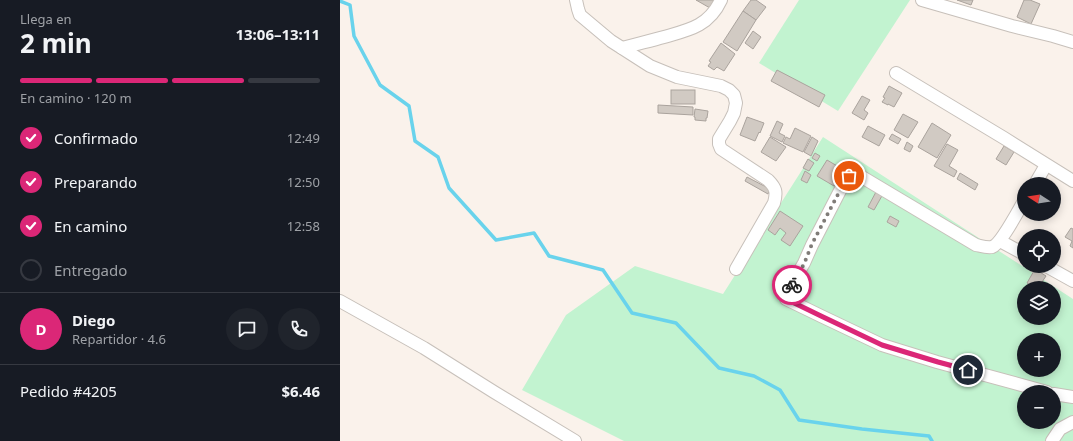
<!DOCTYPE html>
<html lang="es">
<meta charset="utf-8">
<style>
:root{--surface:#171b24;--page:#20242c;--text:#f1f3f6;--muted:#9ea1a6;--line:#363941;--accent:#db2777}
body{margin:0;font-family:"Noto Sans",sans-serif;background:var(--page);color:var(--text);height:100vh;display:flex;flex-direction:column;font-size:15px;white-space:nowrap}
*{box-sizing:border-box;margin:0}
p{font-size:13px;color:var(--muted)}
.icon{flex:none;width:22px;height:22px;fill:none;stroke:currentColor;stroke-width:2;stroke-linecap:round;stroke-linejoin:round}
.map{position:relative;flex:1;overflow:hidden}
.drawer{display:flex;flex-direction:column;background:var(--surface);width:340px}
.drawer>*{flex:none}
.needle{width:26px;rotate:282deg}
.fabs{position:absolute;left:677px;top:177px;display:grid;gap:8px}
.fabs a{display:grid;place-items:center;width:44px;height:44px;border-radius:50%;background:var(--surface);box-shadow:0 2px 10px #0003;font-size:20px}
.pin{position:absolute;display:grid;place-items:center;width:34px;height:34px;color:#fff;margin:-17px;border:2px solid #fff;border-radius:50%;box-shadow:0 1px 4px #0007}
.courier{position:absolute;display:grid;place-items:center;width:40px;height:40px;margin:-20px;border:3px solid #db2777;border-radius:50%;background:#fff;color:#222;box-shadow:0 1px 5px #0007}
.head em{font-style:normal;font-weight:700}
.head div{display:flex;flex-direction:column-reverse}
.head{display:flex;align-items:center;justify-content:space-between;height:68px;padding:0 20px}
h1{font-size:26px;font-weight:700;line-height:30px}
.bar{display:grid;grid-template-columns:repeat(4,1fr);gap:6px 4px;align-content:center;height:48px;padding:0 20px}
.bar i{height:5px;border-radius:3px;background:var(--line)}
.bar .selected{background:var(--accent)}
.bar p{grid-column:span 4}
.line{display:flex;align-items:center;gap:10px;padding:0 20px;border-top:1px solid var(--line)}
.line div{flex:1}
.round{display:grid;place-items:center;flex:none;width:42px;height:42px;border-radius:21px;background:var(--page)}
ol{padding:0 20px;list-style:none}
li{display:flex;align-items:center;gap:12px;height:44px}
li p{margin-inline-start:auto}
li .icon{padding:4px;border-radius:50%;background:var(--accent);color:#fff;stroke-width:4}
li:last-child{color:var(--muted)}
li i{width:22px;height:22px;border:2px solid var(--line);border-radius:50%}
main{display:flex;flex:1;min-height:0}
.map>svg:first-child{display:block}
.green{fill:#c2f3d0;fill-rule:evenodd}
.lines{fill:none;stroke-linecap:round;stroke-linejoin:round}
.stream{stroke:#69d3ec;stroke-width:3.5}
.building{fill:#d1cac3;stroke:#aaa39d}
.minor-casing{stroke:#c7c0ba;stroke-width:14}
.minor{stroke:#fff;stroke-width:12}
.done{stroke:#807c78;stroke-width:4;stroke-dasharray:0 7.2}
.route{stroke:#db2777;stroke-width:5}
</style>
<main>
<section class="drawer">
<div class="head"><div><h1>2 min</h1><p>Llega en</p></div><em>13:06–13:11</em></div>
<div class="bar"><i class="selected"></i><i class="selected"></i><i class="selected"></i><i></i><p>En camino · 120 m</p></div>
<ol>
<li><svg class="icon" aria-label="check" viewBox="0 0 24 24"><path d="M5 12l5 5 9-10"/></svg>Confirmado<p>12:49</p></li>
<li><svg class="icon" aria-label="check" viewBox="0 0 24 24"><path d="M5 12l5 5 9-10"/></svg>Preparando<p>12:50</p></li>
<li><svg class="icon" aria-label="check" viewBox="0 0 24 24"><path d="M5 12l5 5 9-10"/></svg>En camino<p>12:58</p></li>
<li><i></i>Entregado</li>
</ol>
<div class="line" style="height:72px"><b class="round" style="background:var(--accent);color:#fff">D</b><div><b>Diego</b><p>Repartidor · 4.6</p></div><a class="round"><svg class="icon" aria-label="chat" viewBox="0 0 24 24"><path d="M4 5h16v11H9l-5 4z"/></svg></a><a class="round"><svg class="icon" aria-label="phone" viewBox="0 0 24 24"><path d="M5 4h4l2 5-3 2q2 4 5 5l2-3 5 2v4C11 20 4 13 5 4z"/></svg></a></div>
<div class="line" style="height:52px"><div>Pedido #4205</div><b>$6.46</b></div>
</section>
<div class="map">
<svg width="733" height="441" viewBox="0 0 733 441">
<rect width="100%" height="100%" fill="#faf2eb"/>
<g class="green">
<polygon points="459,0 570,0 498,111 419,63"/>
<path d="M483,137L733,299V441H284L182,390L226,315L295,266L383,294ZM684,288H714V318H684ZM684,340H714V370H684ZM684,392H714V422H684Z"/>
</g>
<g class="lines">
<polyline class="stream" points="0,1 10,5 14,36 40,85 69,106 75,141 98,157 109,188 156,240 194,233 209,256 263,270 292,313 336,323 379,368 414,376 440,390 459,420 522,429 589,436 592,441"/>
</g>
<g class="building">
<polygon points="356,0 374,0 370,8"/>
<polygon points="411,0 416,0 426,7 416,20 403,11"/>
<polygon points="617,0 633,0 631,5"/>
<polygon points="684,0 690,0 700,4 691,24 677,17"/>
<polygon points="403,11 416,20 397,51 383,42"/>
<polygon points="413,31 421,37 413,49 405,43"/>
<polygon points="381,43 395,54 384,71 377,67 374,70 368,66 371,62 369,61"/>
<polygon points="437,70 485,95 479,107 431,81"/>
<polygon points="549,86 562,93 554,107 548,104 548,105 542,102 545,98 543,97"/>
<rect x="331" y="90" width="24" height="14"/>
<polygon points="522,96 530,100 524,110 528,113 524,120 512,113"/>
<polygon points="318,105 353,107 353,115 318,113"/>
<polygon points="355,109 368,111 367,118 366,118 366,121 355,120 355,117 354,117"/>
<polygon points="563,114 578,122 568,138 554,130"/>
<polygon points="407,117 424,123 420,133 419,132 415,141 400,135"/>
<polygon points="437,121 443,124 439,133 445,136 442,142 430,136"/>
<polygon points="592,123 611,135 597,158 578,147"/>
<polygon points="528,126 545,135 539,146 522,137"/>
<polygon points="455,128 471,136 463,152 443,143 446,137 450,139"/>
<polygon points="552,134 561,139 558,144 549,139"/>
<polygon points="430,137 446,147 436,161 421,152"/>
<polygon points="472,137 478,141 471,156 464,152"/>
<polygon points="567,142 573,146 570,152 564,149"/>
<polygon points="607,144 618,150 609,166 617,171 614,177 594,166"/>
<polygon points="664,146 674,152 666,165 656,159"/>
<polygon points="475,153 480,156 477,161 472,158"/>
<polygon points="468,159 474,163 469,171 463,168"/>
<polygon points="487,160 504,170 494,186 477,176"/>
<polygon points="465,171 471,175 467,183 461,180"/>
<polygon points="620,173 638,184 635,190 617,179"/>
<polygon points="407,177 430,189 428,194 405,181"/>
<polygon points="537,190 543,194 534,210 528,207"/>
<polygon points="440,211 463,226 450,246 441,240 446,233 440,228 435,235 428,230"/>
<polygon points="550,216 559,221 556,227 547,222"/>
<polygon points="731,228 733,229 733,248 730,246 732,241 725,237"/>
<polygon points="695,269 706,276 698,288 695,288 687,283"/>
</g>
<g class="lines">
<g class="minor-casing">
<g id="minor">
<path d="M236,0L238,9L240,15L271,41L310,66L337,77L381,86L389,90L394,95L396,103L394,113L390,121L379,139V144L381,149L428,180C436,188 437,192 434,203L396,269"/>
<polyline points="582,0 672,26 713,36 733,42"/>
<path d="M282,48C296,44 310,41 324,37C349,30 369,26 381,0"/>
<polyline points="556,73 664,138 733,181"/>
<polyline points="695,184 706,165"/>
<path d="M684,201C678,211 661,244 652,247C647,248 641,246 636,245L522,177C516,175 511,174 506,179L490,210L472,245L464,263L454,280L446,299L481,316L542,345L597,362L707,392"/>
<polyline points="660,241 684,254"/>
<polyline points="706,266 733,281"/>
<polyline points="0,301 84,348 154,392 235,441"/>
<polyline points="714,394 733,397"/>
<polyline points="712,441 720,429 733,422"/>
</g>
</g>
<use href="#minor" class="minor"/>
</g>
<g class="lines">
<polyline class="done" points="452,285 464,264 472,244 506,179 509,176"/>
<polyline class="route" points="452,285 446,299 481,316 542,345 598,362 628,370"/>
</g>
</svg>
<div class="fabs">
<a><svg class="needle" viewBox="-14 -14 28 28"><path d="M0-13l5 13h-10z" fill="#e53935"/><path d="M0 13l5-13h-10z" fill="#9ea1a6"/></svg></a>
<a><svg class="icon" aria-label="locate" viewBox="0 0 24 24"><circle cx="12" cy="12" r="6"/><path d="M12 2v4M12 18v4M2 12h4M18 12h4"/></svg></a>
<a><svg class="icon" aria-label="layers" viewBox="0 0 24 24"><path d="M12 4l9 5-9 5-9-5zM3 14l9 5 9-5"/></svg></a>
<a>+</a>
<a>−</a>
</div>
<div class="pin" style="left:509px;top:176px;background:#ea580c"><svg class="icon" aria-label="bag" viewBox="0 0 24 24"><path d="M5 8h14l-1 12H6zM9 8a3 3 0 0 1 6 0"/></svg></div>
<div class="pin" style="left:628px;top:370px;background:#1f2937"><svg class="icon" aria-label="home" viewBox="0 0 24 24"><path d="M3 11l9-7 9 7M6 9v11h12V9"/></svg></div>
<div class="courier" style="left:452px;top:285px"><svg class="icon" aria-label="bike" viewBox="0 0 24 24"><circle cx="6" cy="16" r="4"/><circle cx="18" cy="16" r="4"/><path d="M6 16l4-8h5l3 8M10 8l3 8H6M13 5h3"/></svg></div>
</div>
</main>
